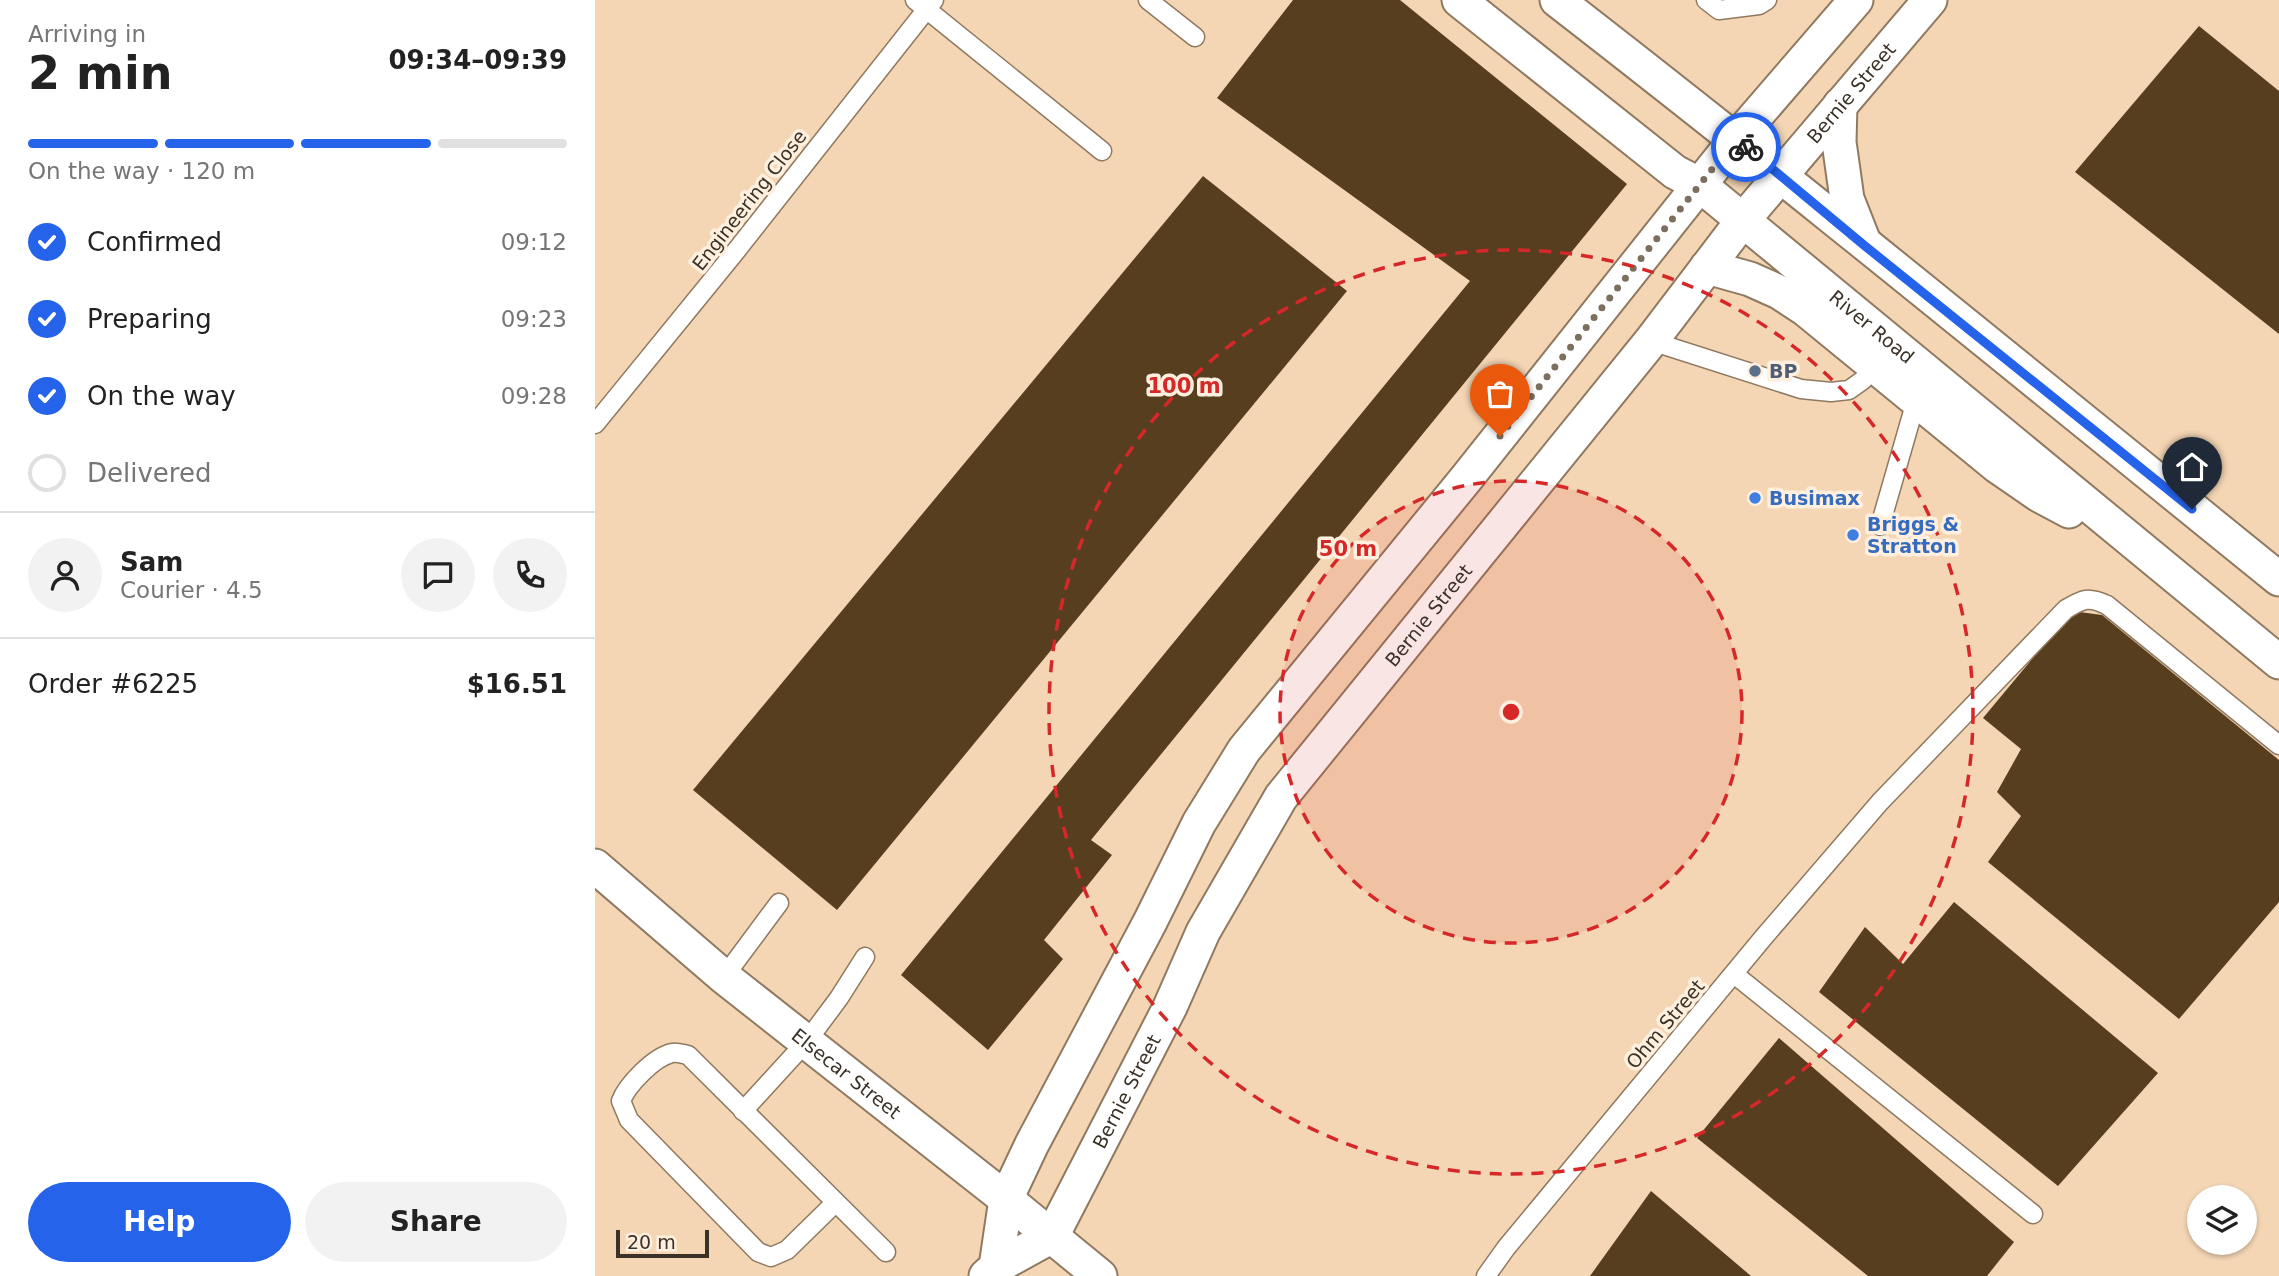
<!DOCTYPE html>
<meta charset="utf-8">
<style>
:root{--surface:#fff;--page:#f2f2f2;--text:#222;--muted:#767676;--line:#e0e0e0;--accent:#2563eb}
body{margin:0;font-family:"DejaVu Sans",sans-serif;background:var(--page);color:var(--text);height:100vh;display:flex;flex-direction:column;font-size:26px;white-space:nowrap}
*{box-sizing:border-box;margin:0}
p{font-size:23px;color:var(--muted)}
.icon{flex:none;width:38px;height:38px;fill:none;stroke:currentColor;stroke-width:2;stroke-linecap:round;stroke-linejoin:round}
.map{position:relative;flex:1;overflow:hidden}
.side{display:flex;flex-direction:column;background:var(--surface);width:595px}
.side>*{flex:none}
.buttons{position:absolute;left:1592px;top:1185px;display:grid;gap:14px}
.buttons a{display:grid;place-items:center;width:70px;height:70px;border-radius:50%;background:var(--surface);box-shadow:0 2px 5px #0004;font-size:35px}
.scale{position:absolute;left:21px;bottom:18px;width:93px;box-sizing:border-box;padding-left:7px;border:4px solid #3b3227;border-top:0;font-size:19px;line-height:24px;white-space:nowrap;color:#3b3227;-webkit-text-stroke:5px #feefde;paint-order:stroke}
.pin{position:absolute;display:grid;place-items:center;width:60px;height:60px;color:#fff;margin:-72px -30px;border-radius:50% 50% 50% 0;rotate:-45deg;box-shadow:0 0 7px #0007}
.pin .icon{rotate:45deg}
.courier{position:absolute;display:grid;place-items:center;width:70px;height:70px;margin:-35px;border:5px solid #2563eb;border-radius:50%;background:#fff;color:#222;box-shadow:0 2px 9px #0007}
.headline em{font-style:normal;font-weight:700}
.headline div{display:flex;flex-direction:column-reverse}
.headline{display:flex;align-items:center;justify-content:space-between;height:119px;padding:0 28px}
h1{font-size:46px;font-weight:700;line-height:52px}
.bar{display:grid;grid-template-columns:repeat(4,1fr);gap:10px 7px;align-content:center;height:84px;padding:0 28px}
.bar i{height:9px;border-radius:5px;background:var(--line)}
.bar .on{background:var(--accent)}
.bar p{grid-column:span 4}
.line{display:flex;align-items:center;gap:18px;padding:0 28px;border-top:2px solid var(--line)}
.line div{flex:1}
.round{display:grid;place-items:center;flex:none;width:74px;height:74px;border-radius:37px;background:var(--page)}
ol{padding:0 28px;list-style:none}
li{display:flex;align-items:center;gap:21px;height:77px}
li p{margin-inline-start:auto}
li .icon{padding:7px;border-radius:50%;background:var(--accent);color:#fff;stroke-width:4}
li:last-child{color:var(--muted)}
li i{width:38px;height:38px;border:4px solid var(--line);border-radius:50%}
.action{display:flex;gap:14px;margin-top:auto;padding:14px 28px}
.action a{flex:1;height:80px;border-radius:42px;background:var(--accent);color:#fff;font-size:28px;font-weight:700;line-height:80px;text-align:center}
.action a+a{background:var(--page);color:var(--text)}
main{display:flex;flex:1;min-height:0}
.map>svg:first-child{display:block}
.built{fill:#f4d6b4;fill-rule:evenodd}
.building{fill:#573e1f}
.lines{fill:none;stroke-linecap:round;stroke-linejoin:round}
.lane-casing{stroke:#8f7960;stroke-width:21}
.street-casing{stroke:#8f7960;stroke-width:37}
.lane{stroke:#fff;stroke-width:18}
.street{stroke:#fff;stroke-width:33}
.done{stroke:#7d6f5e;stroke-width:7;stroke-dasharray:0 12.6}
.route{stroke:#2563eb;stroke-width:9}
.ring{fill:none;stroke:#d62828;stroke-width:3.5;stroke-dasharray:12 9}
.service-dot{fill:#5c6f8a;stroke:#feefde;stroke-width:2.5}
.shop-dot{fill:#3f7fe0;stroke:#feefde;stroke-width:2.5}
.labels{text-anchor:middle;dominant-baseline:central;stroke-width:7;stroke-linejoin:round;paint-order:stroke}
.street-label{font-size:19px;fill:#3b3227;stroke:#feefde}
.service-label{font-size:19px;font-weight:bold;fill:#4e5e75;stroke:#feefde;text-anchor:start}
.shop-label{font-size:19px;font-weight:bold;fill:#366cbe;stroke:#feefde;text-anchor:start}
.centre{fill:#d62828;stroke:#feefde;stroke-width:3.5}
.ring-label{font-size:21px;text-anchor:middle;font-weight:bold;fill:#d62828;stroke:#feefde;stroke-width:7;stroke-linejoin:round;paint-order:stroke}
</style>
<main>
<section class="side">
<div class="headline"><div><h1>2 min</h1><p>Arriving in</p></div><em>09:34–09:39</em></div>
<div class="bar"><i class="on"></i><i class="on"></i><i class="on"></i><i></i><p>On the way · 120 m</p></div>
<ol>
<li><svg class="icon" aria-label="check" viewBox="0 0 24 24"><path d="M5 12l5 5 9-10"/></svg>Confirmed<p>09:12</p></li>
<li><svg class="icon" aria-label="check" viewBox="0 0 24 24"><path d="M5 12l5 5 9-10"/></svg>Preparing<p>09:23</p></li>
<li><svg class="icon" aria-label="check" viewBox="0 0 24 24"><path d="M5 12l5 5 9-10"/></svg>On the way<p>09:28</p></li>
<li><i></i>Delivered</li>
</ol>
<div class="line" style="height:126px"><a class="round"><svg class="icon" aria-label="person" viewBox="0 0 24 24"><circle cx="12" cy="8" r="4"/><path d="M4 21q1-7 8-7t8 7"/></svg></a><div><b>Sam</b><p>Courier · 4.5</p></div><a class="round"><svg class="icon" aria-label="chat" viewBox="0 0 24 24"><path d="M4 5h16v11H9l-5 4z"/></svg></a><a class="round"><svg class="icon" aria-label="phone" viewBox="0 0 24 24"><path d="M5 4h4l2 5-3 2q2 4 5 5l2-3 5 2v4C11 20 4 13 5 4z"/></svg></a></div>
<div class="line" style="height:91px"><div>Order #6225</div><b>$16.51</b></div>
<div class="action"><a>Help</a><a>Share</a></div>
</section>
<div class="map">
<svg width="1684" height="1276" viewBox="0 0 1684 1276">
<rect width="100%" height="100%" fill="#f8e0c4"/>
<path class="built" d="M0,0H1684V1276H0ZM1605,1197H1650V1242H1605Z"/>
<g class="building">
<polygon points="698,0 805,0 1032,184 496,840 517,855 449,940 468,959 393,1050 306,975 875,281 622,98"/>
<polygon points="1604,26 1684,91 1684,334 1480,172"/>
<polygon points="608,176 752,291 242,910 98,790"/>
<polygon points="1477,611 1507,615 1684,760 1684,902 1584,1019 1393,862 1426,816 1402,792 1426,749 1388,718"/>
<polygon points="1359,902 1563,1073 1463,1186 1224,992 1270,927 1308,964"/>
<polygon points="1184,1038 1419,1242 1392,1276 1273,1276 1102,1138"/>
<polygon points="1056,1191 1156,1276 995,1276"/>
</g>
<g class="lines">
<g class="lane-casing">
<g id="lane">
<polyline points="320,0 507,151"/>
<polyline points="553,0 600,37"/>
<polyline points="1111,0 1124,10 1164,5 1172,0"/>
<polyline points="1056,341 1206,389 1236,392 1254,390 1268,380 1279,365"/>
<polyline points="0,424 141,251 339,0"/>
<polyline points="1285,526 1321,401"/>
<polyline points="1139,974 1438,1214"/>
<polyline points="129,977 184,903"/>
<polyline points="148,1111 212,1041 244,998 270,957"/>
<path d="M240,1203L192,1250L176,1257L163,1252L34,1120L26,1101C32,1085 59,1057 77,1053C82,1052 88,1054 93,1055L291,1252"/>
<path d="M891,1276L911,1248L1168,938L1285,802L1471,609C1488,599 1493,596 1512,605L1684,745"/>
</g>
</g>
<g class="street-casing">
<g id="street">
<path id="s1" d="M864,0L1080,172L1105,185L1684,662"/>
<path d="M962,0C1206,189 1444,385 1684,579"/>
<polyline points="1245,105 1244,142 1252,199 1269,242"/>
<polyline points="1112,267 1155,279 1184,292 1210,309 1402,466 1444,495 1474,511"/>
<path id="s2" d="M0,866L129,977L411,1199L505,1276"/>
<polyline points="401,1267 411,1199 437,1144 555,922 604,823 649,750 870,480 1141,139 1261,0"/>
<path id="s3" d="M391,1276L401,1267L457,1236L575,1007L608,932L686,797L1056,341L1148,220L1335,0"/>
</g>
</g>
<use href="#lane" class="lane"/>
<use href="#street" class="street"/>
</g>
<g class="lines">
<polyline class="done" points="905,436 1141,139 1151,147"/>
<polyline class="route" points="1151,147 1270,246 1597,509"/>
</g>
<circle cx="916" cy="712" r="231" fill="#d62828" fill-opacity=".12"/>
<g class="ring">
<circle cx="916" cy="712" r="231"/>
<circle cx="916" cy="712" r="462"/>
</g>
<circle class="service-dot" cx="1160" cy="371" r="7"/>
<g class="shop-dot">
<circle cx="1160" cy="498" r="7"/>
<circle cx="1258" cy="535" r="7"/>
</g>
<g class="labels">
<g class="street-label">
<text stroke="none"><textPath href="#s3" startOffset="1479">Bernie Street</textPath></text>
<text transform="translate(154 200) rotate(-52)">Engineering Close</text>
<text stroke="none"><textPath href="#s1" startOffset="527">River Road</textPath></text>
<text stroke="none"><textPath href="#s3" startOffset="807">Bernie Street</textPath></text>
<text transform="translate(1070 1024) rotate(-50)">Ohm Street</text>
<text stroke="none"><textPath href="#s2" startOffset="326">Elsecar Street</textPath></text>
<text stroke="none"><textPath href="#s3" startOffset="240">Bernie Street</textPath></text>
</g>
<g class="service-label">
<text x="1174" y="371">BP</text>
</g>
<g class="shop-label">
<text x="1174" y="498">Busimax</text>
<text x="1272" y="524">Briggs &amp;<tspan x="1272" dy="22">Stratton</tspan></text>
</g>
</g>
<circle cx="916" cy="712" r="10" class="centre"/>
<g class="ring-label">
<text x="589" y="393">100 m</text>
<text x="753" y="556">50 m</text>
</g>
</svg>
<div class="buttons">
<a><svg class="icon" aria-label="layers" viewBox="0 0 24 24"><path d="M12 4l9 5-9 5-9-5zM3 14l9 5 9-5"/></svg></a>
</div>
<div class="scale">20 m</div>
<div class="pin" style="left:905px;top:436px;background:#ea580c"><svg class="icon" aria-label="bag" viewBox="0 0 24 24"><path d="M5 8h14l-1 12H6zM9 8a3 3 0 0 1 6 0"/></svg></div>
<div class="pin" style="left:1597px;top:509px;background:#1f2937"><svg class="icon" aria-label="home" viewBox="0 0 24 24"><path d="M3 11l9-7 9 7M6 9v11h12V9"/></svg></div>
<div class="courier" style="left:1151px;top:147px"><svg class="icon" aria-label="bike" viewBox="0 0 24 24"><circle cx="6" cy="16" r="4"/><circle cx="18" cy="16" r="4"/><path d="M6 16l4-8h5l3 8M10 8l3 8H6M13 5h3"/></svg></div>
</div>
</main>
